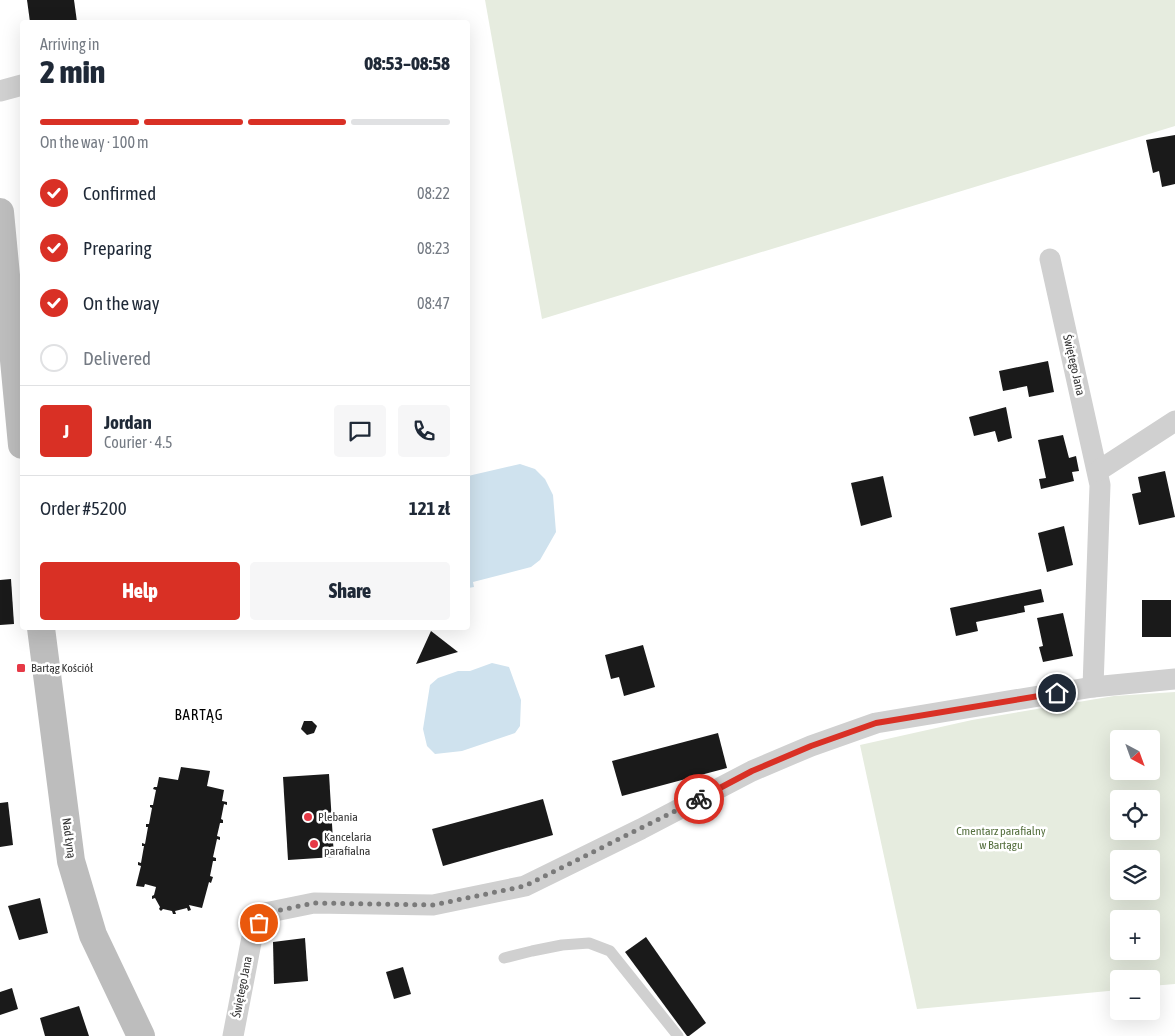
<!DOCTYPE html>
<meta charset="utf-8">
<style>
:root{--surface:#fff;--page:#f6f6f7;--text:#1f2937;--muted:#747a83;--line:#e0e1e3;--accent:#d93025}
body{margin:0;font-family:"Asap Condensed",sans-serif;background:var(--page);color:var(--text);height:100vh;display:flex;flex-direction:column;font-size:19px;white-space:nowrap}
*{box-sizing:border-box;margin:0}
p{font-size:16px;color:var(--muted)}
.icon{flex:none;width:28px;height:28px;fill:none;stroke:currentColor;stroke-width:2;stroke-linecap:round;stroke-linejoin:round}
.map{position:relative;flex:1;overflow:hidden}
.drawer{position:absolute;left:20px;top:20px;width:450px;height:610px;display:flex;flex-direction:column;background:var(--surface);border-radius:5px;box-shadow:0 5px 20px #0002}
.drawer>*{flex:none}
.needle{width:32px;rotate:139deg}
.tools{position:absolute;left:1110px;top:730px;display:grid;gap:10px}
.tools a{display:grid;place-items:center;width:50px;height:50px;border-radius:5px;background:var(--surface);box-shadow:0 5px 20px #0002;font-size:25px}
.pin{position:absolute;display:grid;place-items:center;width:42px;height:42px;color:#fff;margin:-21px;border:2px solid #fff;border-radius:50%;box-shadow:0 1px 5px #0007}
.courier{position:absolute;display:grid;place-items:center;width:50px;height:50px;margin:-25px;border:4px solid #d93025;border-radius:50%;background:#fff;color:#222;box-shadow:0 1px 6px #0007}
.overview em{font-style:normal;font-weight:800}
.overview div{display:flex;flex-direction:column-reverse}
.overview{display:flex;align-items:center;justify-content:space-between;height:85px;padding:0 20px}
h1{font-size:32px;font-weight:800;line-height:38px}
.bar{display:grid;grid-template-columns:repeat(4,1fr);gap:8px 5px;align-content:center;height:60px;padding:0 20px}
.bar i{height:6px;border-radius:4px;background:var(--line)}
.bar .selected{background:var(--accent)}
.bar p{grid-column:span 4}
.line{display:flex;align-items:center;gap:12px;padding:0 20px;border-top:1px solid var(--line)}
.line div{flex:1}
.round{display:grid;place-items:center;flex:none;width:52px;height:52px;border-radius:5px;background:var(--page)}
ol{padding:0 20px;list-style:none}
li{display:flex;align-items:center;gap:15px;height:55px}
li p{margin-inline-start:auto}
li .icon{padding:5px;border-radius:50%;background:var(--accent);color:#fff;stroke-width:4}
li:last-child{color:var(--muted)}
li i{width:28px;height:28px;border:2px solid var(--line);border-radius:50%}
.primary-button{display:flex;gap:10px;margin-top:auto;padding:10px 20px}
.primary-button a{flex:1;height:58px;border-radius:5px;background:var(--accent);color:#fff;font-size:20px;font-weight:800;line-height:58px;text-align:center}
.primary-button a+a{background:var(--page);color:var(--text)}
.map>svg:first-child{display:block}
.green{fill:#e6ecdf;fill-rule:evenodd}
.water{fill:#cfe2ee}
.building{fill:#1a1a1a}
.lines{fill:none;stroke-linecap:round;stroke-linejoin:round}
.lane{stroke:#d0d0d0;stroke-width:11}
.street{stroke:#d0d0d0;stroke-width:21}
.secondary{stroke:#bdbdbd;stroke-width:28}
.done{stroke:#7a7a7a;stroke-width:5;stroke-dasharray:0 9}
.route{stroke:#d93025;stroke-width:6}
.poi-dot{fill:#e63946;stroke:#fff;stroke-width:2}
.labels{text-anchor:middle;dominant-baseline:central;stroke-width:5;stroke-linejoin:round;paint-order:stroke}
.street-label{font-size:12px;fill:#333;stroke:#fff}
.poi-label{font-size:12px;fill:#333;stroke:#fff;text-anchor:start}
.park-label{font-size:12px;fill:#56703f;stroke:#fff}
.quarter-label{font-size:15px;letter-spacing:1px;fill:#000;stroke:#fff}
</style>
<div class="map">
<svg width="1175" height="1036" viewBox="0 0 1175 1036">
<rect width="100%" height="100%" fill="#fff"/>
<g class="green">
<polygon points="485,0 1175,0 1175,126 542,319"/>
<path d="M1175,692V984L1151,986V979H1119V990L917,1009L860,745L972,720L1114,696ZM1119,739H1151V771H1119ZM1119,799H1151V831H1119ZM1119,859H1151V891H1119ZM1119,919H1151V951H1119Z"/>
</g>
<g class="water">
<polygon points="520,464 535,469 545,479 553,495 556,532 540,560 531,567 473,582 474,587 468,588 468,476"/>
<polygon points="492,663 509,667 521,700 520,726 515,733 462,751 435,754 427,746 423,729 430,685 438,678 458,671 470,671"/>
</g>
<g class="building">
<polygon points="27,0 74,0 77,22 30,22"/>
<polygon points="1175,135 1175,184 1162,187 1159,171 1153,173 1146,140"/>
<polygon points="1048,361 1054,392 1029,397 1027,386 1003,391 999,371"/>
<polygon points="1006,407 1012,438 998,442 995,431 974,436 969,417"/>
<polygon points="1063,435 1069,458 1076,456 1079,471 1072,472 1074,481 1041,489 1039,479 1046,478 1038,440"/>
<polygon points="1165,471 1175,517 1139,525 1132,494 1141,492 1138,477"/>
<polygon points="883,476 892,517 861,526 851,483"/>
<polygon points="1064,526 1073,565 1047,572 1038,533"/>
<polygon points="11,579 14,624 0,625 0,580"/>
<polygon points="1041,589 1044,602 1024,606 1025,612 976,622 978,631 956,636 950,608"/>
<rect x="1142" y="600" width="29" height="37"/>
<polygon points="1063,613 1073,656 1043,662 1039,647 1043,646 1037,618"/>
<polygon points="431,631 458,652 416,664"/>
<polygon points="643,645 655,687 624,696 619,677 611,679 605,655"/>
<polygon points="304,721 312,721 317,726 314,733 307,735 301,729"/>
<polygon points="718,733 727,768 622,796 612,761"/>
<polygon points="181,767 210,771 207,786 224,790 222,801 227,802 227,805 224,804 221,819 223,820 223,823 220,823 217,836 220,837 220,840 217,839 213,857 216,858 216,861 213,861 210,876 213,877 211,883 209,882 202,908 189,905 191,910 188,911 187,908 175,911 176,914 173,914 172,911 163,909 161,911 159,909 160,907 155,898 152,899 152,896 154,895 156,887 145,884 144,887 136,886 141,866 138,865 138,862 141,863 144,846 142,846 142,843 145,844 148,827 146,827 146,824 149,824 152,808 150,807 150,805 153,805 156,790 153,789 154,787 157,787 159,777 178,780"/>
<polygon points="329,774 334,857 288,860 283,777"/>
<polygon points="543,799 553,835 443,866 432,829"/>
<polygon points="8,802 13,845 0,847 0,803"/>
<polygon points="40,898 48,933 19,940 8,906"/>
<polygon points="646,937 706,1023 689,1036 687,1036 625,952"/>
<polygon points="305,938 308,981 274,984 273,942"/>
<polygon points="403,967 411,994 394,999 386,972"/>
<polygon points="12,988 18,1009 0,1015 0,992"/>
<polygon points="79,1006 89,1036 45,1036 40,1018"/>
</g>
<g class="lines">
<polyline class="lane" points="504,958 532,951 562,945 589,943 610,951 678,1036"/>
<g class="street">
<polyline points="0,91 22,85"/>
<polyline points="1050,259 1100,485 1093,687"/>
<polyline points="1098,471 1175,421"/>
<polyline points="233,1036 253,932 265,913 314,903 433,905 525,886 641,829 752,771 811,746 876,723 1093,687 1175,679"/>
</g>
<g class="secondary">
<polyline points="0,212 22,445"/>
<polyline points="41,628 71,861 93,935 141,1036"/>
</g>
</g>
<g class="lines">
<polyline class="done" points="259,923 266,913 314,903 433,905 525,886 699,799"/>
<polyline class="route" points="699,799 752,771 811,746 876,723 1057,693"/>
</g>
<g class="poi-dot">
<rect x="16" y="663" width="10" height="10" rx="2.5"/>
<circle cx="308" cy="817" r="5"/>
<circle cx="314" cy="844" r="5"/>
</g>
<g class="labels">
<g class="street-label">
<text transform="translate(1074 365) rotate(77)">Świętego Jana</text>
<text transform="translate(69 838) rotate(82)">Nad Łyną</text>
<text transform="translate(242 987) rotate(-79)">Świętego Jana</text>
</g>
<g class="poi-label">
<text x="31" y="668">Bartąg Kościół</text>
<text x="318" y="817">Plebania</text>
<text x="324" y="837">Kancelaria<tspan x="324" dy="14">parafialna</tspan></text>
</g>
<g class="park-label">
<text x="1001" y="831">Cmentarz parafialny<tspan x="1001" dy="14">w Bartągu</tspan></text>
</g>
<g class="quarter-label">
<text x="199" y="714">BARTĄG</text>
</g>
</g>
</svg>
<div class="tools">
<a><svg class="needle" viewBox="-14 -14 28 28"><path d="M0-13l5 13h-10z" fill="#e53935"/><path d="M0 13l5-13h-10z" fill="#747a83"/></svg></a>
<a><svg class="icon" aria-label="locate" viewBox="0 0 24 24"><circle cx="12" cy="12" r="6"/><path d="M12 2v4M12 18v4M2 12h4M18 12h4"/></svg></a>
<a><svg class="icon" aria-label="layers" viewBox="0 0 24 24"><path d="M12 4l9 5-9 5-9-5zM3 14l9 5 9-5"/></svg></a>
<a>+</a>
<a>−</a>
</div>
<div class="pin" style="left:259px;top:923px;background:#ea580c"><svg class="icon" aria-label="bag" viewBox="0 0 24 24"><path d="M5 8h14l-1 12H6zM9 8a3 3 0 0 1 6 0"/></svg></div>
<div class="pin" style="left:1057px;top:693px;background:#1f2937"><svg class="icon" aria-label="home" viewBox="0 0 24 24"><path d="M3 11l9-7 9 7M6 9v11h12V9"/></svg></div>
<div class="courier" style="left:699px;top:799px"><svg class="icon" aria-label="bike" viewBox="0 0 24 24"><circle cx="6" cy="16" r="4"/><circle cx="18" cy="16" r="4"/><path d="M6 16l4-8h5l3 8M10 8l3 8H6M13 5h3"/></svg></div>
<section class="drawer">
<div class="overview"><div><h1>2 min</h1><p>Arriving in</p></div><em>08:53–08:58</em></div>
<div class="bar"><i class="selected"></i><i class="selected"></i><i class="selected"></i><i></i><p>On the way · 100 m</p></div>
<ol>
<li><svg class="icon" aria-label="check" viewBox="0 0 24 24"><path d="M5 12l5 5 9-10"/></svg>Confirmed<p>08:22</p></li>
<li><svg class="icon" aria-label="check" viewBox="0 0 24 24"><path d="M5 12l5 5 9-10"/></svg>Preparing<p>08:23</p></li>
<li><svg class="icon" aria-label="check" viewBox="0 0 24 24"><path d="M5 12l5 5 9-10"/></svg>On the way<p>08:47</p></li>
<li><i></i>Delivered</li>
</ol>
<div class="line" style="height:90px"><b class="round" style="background:var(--accent);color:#fff">J</b><div><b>Jordan</b><p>Courier · 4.5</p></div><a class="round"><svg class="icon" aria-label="chat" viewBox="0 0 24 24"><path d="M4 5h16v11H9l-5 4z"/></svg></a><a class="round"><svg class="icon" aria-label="phone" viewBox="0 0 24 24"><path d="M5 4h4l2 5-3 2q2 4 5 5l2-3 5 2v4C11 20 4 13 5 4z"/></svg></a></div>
<div class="line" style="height:65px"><div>Order #5200</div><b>121 zł</b></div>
<div class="primary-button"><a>Help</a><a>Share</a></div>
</section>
</div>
